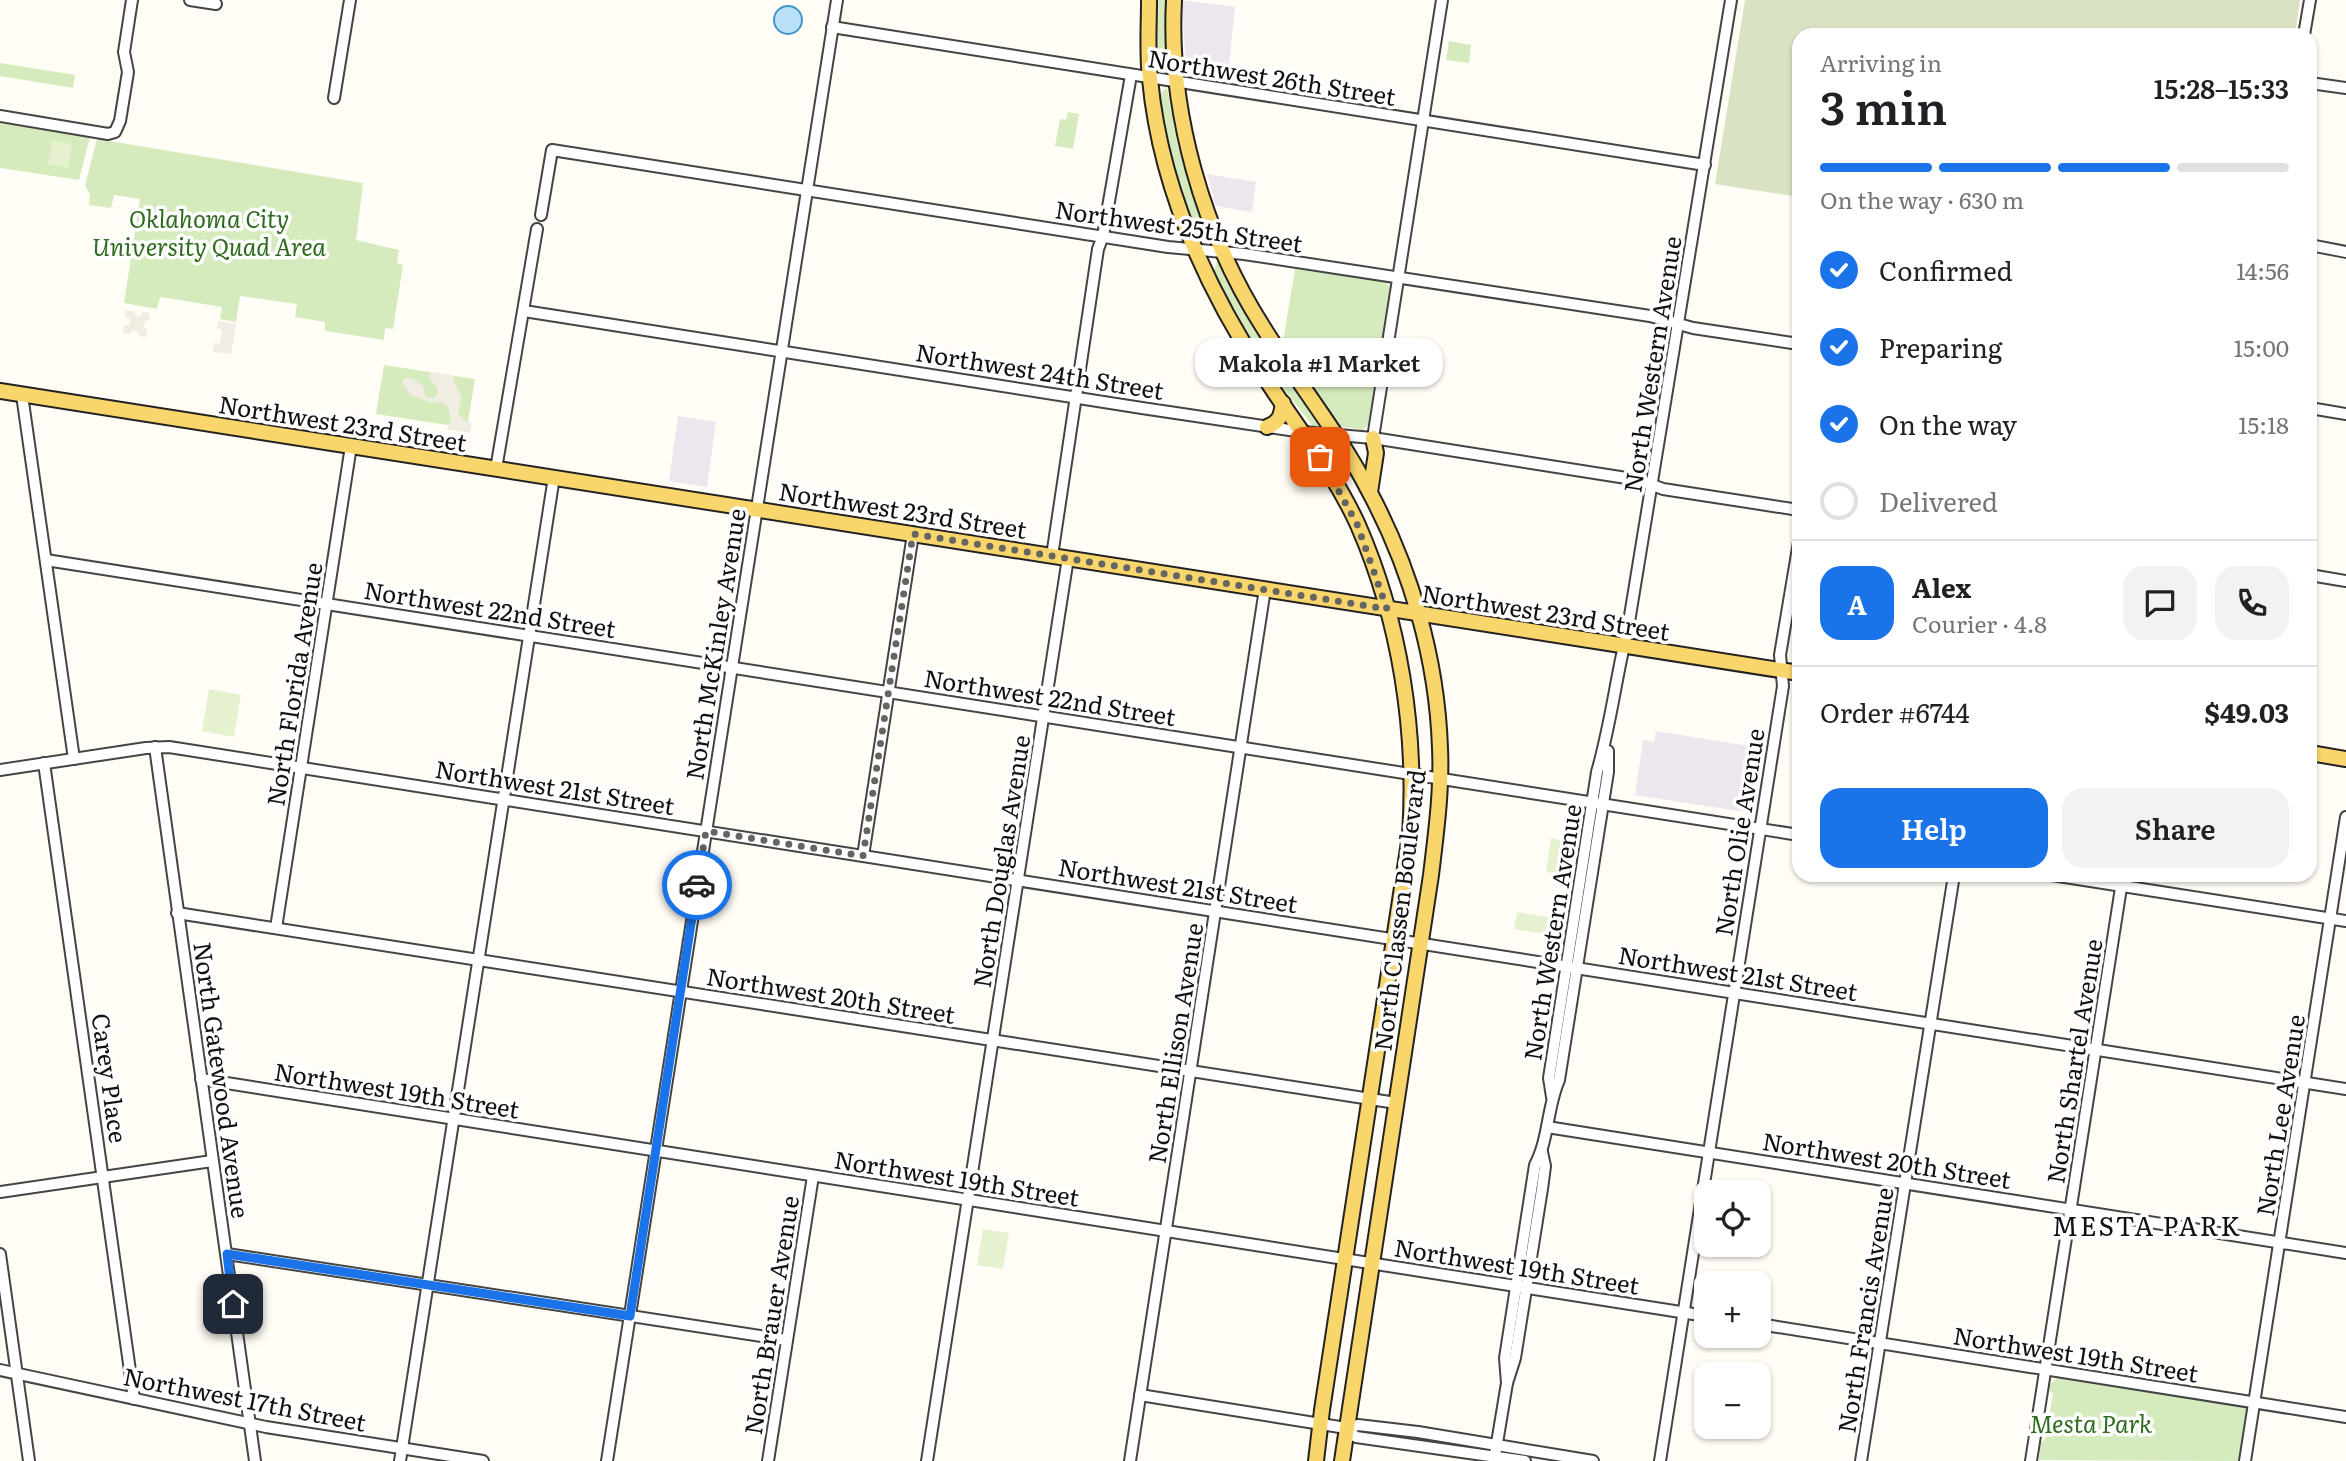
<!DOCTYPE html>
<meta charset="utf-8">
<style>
:root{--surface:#fff;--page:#f2f2f2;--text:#202124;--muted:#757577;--line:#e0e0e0;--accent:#1a73e8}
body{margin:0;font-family:Literata,serif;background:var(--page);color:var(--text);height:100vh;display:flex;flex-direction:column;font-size:26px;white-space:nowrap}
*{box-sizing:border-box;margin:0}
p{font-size:23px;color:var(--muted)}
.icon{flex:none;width:38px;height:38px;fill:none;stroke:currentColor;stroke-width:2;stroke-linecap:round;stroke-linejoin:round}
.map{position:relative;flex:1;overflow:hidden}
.drawer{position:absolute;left:1792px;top:28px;width:525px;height:854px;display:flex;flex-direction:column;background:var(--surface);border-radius:21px;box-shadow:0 2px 5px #0004}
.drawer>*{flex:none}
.tools{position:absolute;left:1694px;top:1180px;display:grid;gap:14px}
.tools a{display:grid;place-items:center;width:77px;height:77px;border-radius:14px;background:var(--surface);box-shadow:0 2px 5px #0004;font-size:35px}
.pin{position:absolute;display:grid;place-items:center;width:60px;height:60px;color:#fff;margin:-30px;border-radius:14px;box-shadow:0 4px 10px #0006}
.courier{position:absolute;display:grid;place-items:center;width:70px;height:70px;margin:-35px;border:5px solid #1a73e8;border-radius:50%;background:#fff;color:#222;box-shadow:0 2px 9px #0007}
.bubble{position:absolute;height:49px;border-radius:21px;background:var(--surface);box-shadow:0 2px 5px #0004;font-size:23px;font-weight:600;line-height:49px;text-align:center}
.summary em{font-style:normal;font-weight:600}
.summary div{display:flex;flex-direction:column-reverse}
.summary{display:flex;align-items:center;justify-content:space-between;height:119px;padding:0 28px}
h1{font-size:46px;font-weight:600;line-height:52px}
.bar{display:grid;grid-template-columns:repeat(4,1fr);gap:10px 7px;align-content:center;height:84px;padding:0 28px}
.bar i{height:9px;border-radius:5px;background:var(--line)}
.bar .on{background:var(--accent)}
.bar p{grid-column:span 4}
.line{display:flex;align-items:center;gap:18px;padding:0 28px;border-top:2px solid var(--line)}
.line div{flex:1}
.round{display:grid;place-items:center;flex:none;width:74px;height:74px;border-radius:21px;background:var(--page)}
ol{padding:0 28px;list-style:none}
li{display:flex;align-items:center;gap:21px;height:77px}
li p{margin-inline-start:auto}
li .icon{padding:7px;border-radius:50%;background:var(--accent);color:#fff;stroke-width:4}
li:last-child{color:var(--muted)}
li i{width:38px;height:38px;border:4px solid var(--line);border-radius:50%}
.cta{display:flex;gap:14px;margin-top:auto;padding:14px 28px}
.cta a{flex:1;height:80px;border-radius:21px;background:var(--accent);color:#fff;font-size:28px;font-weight:600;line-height:80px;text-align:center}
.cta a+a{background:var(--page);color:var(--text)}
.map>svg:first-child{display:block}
.industrial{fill:#eee6ef}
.green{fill:#d5ebbd}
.cemetery{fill:#d9e3c4}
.pitch{fill:#e6f2cf}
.plaza{fill:#f1ede2}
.water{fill:#b9e0f7;stroke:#3f96cf;stroke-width:2}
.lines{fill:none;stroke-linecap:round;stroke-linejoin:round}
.minor-casing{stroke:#444;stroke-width:14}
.major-casing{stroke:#222;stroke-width:18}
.minor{stroke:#fff;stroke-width:10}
.major{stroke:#f9d66b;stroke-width:14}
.done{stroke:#646461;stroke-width:7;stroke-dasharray:0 12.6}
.route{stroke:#1a73e8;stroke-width:9}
.labels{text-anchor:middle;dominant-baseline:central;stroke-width:7;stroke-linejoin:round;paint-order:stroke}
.street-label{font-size:24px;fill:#111;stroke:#fff}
.park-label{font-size:24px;font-style:italic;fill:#2f6b1f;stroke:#fff}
.neighbourhood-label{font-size:26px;letter-spacing:2px;fill:#111;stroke:#fff}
</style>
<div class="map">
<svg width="2346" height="1461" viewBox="0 0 2346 1461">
<rect width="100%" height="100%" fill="#fffdf5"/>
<g class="industrial">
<polygon points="1182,0 1235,7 1228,75 1186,68"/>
<polygon points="1207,174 1256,182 1252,212 1216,206"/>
<polygon points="678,416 716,422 707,487 669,481"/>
<polygon points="1656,731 1761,748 1751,813 1635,795 1643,740 1654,742"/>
</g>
<g class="green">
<polygon points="1154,0 1165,0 1166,60 1161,70 1155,72"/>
<polygon points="1449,41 1471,45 1469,63 1446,60"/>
<polygon points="0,63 75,75 73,88 0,76"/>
<path d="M1167,88L1178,147L1203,228L1200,241H1198C1188,215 1153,120 1160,97C1162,91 1163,91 1167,88Z"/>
<polygon points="1068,112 1079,114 1073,149 1055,146 1060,119 1066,120"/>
<polygon points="0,123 90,137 79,180 0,168"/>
<polygon points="97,139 363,183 356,240 399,250 397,263 403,265 393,329 385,328 384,340 325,331 325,322 295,317 297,304 240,296 236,322 220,319 222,307 160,297 157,309 124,303 140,199 114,195 111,208 89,205 90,195 85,185"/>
<polygon points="1217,261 1268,350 1319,420 1316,430 1257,355 1224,298 1213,273"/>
<polygon points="1295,269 1385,282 1390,287 1368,425 1363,430 1340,426 1280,344 1283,341"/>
<polygon points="384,365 475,379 467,428 376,414"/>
<polygon points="2057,1378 2245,1407 2247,1411 2239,1461 2039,1460 2041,1442 2045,1440 2053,1394 2049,1390 2049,1385"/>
</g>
<polygon class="cemetery" points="1745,0 2300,0 2295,35 1799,35 1799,197 1715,184"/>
<g class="pitch">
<polygon points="52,140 72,144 68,168 48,164"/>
<polygon points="209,689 241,695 234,737 202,731"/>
<polygon points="1551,838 1570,842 1565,875 1546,872"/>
<polygon points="1517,912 1548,917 1545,934 1514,929"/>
<polygon points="983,1229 1009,1233 1003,1269 977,1265"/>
</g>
<g class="plaza">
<polygon points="126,310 135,311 135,315 141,316 142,312 150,313 149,321 145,321 144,328 147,329 146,337 139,336 139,332 136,331 131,331 131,334 123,333 124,325 129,326 130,322 130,318 125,317"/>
<polygon points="218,321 236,324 231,354 213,352 214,343 220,344 222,330 217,328"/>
<polygon points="429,372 453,375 453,380 462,397 458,414 465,421 472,423 470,433 447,429 451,419 448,407 441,402 432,403 411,395 402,383 403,379 410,378 416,380 423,386 425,396 433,398 437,395 438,389 430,379"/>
</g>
<circle class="water" cx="788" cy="20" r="14"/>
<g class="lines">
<g class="minor-casing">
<g id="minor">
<polyline points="190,0 216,4"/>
<polyline points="832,27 1705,165"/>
<polyline points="2304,35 2310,0"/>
<polyline points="2310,83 2346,88"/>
<polyline points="334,98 350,0"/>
<polyline points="0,116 108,134 115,132 120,121 128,72 124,52 132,0"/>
<polyline points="541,215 552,150 1168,247 1244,254 1650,316 1693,328 1799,344"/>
<polyline points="2310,245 2346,252"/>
<polyline points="524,311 1142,408 1303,432 1373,438 1639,480 1663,489 1799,510"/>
<polyline points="22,395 74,759"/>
<polyline points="2310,408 2346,414"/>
<polyline points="1373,438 1442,0"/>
<polyline points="496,469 537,229"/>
<polyline points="1052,556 1098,249 1103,236 1131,75"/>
<polyline points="46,560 1799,835"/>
<polyline points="2310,575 2346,581"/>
<polyline points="155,747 255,1461"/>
<polyline points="44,763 134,1399"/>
<polyline points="0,770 146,748 169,747 2346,1089"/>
<polyline points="863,856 913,534"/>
<polyline points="2052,875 2346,921"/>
<polyline points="177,913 1396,1103"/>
<polyline points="276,928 351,446"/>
<polyline points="201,1079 1706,1316"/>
<path d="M1552,1097L1549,1078L1597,772C1611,724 1616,676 1628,628L1731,0"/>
<polyline points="1547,1127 2346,1253"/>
<polyline points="0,1192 212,1161"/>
<polyline points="0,1254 29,1461"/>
<polyline points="227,1254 787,1340"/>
<polyline points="1759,1324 2346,1417"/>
<polyline points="0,1370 266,1427 483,1461"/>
<path d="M1507,1383L1505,1358L1535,1165C1549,1139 1547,1107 1559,1080L1608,772V751"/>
<polyline points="1140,1395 1346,1428 1358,1425 1418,1432 1593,1461"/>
<polyline points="1346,1428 1356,1437 1525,1461"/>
<polyline points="400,1461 554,477"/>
<polyline points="607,1461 837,0"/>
<polyline points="768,1461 813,1176"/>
<polyline points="927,1461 1068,558"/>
<polyline points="1130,1461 1265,589"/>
<polyline points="1494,1461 1507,1383 1515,1358 1542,1189 1545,1166 1542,1152"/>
<polyline points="1660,1461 1783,686 1780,655 1799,542"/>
<polyline points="1861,1461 1954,875"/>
<polyline points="2031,1461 2123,875"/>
<polyline points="2245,1461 2346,817"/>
</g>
</g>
<g class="major-casing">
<g id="major">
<path d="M1149,0C1149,26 1147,53 1150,79C1160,186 1204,284 1262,373C1294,424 1333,470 1358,525C1400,621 1417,731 1410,835L1322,1410L1316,1461"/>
<path d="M1174,0C1168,111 1203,233 1263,327C1297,382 1339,433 1369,491C1411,569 1437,659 1440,748C1442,790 1436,833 1431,875L1342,1461"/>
<polyline points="0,391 1799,673"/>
<path d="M1267,427C1280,422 1281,416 1283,403"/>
<polyline points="1370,492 1376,453 1373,438"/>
<polyline points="2310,753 2346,759"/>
</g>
</g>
<use href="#minor" class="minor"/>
<use href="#major" class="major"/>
</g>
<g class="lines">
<polyline class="done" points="697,885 706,831 863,856 913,534 1387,609 1357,524 1320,457"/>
<polyline class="route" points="233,1304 227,1254 630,1316 697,885"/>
</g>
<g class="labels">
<g class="street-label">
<text transform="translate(1272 76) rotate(9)">Northwest 26th Street</text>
<text transform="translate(1179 225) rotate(8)">Northwest 25th Street</text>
<text transform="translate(1651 364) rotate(-81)">North Western Avenue</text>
<text transform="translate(1040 370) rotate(9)">Northwest 24th Street</text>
<text transform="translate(343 422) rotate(9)">Northwest 23rd Street</text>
<text transform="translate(903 509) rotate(9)">Northwest 23rd Street</text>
<text transform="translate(490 608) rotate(9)">Northwest 22nd Street</text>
<text transform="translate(1546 611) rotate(9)">Northwest 23rd Street</text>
<text transform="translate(714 644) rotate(-81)">North McKinley Avenue</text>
<text transform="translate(293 684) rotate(-81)">North Florida Avenue</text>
<text transform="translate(1050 696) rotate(9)">Northwest 22nd Street</text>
<text transform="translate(555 786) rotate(9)">Northwest 21st Street</text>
<text transform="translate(1738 832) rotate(-81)">North Olie Avenue</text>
<text transform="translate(1000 861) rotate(-81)">North Douglas Avenue</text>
<text transform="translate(1178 884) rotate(9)">Northwest 21st Street</text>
<text transform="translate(1398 910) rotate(-83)">North Classen Boulevard</text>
<text transform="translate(1551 932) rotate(-81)">North Western Avenue</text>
<text transform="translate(1738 972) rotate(9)">Northwest 21st Street</text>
<text transform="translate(831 994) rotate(9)">Northwest 20th Street</text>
<text transform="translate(1174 1043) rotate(-81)">North Ellison Avenue</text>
<text transform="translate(2073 1061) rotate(-81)">North Shartel Avenue</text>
<text transform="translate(111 1078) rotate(82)">Carey Place</text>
<text transform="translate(223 1080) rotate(82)">North Gatewood Avenue</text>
<text transform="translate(397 1089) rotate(9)">Northwest 19th Street</text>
<text transform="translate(2279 1115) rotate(-81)">North Lee Avenue</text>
<text transform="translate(1887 1159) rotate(9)">Northwest 20th Street</text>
<text transform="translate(957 1177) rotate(9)">Northwest 19th Street</text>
<text transform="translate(1517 1265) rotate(9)">Northwest 19th Street</text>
<text transform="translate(1864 1310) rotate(-81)">North Francis Avenue</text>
<text transform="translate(770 1315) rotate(-81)">North Brauer Avenue</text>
<text transform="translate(2076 1353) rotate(9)">Northwest 19th Street</text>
<text transform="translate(245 1398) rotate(11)">Northwest 17th Street</text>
</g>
<g class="park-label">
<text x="209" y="217">Oklahoma City<tspan x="209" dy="28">University Quad Area</tspan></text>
<text x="2091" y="1422">Mesta Park</text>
</g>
<g class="neighbourhood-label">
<text x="2147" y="1224">MESTA PARK</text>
</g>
</g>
</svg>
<div class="tools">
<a><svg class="icon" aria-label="locate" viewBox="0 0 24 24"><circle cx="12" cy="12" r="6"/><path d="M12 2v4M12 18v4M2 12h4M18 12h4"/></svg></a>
<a>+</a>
<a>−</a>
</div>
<div class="pin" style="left:1320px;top:457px;background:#ea580c"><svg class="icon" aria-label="bag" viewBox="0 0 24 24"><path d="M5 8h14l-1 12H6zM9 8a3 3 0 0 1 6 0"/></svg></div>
<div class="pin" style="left:233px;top:1304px;background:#1f2937"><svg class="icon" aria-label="home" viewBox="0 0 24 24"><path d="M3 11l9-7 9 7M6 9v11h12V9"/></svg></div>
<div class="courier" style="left:697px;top:885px"><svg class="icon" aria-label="car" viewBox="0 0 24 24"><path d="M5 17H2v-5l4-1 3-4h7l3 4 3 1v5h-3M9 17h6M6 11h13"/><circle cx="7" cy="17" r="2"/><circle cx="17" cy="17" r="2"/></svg></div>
<div class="bubble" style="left:1195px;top:338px;width:248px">Makola #1 Market</div>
<section class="drawer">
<div class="summary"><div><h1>3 min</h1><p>Arriving in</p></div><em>15:28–15:33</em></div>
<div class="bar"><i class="on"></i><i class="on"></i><i class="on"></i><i></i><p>On the way · 630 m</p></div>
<ol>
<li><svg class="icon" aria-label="check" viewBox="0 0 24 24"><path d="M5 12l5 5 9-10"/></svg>Confirmed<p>14:56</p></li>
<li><svg class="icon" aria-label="check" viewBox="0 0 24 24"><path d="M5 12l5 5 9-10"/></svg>Preparing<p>15:00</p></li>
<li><svg class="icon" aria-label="check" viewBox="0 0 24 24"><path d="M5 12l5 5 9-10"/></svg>On the way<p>15:18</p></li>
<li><i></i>Delivered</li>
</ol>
<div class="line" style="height:126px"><b class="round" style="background:var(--accent);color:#fff">A</b><div><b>Alex</b><p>Courier · 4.8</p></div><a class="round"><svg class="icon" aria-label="chat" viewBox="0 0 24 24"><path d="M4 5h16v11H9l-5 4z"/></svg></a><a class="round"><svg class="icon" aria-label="phone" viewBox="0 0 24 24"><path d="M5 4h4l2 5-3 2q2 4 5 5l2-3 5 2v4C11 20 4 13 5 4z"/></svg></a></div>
<div class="line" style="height:91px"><div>Order #6744</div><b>$49.03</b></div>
<div class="cta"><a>Help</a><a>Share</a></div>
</section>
</div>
